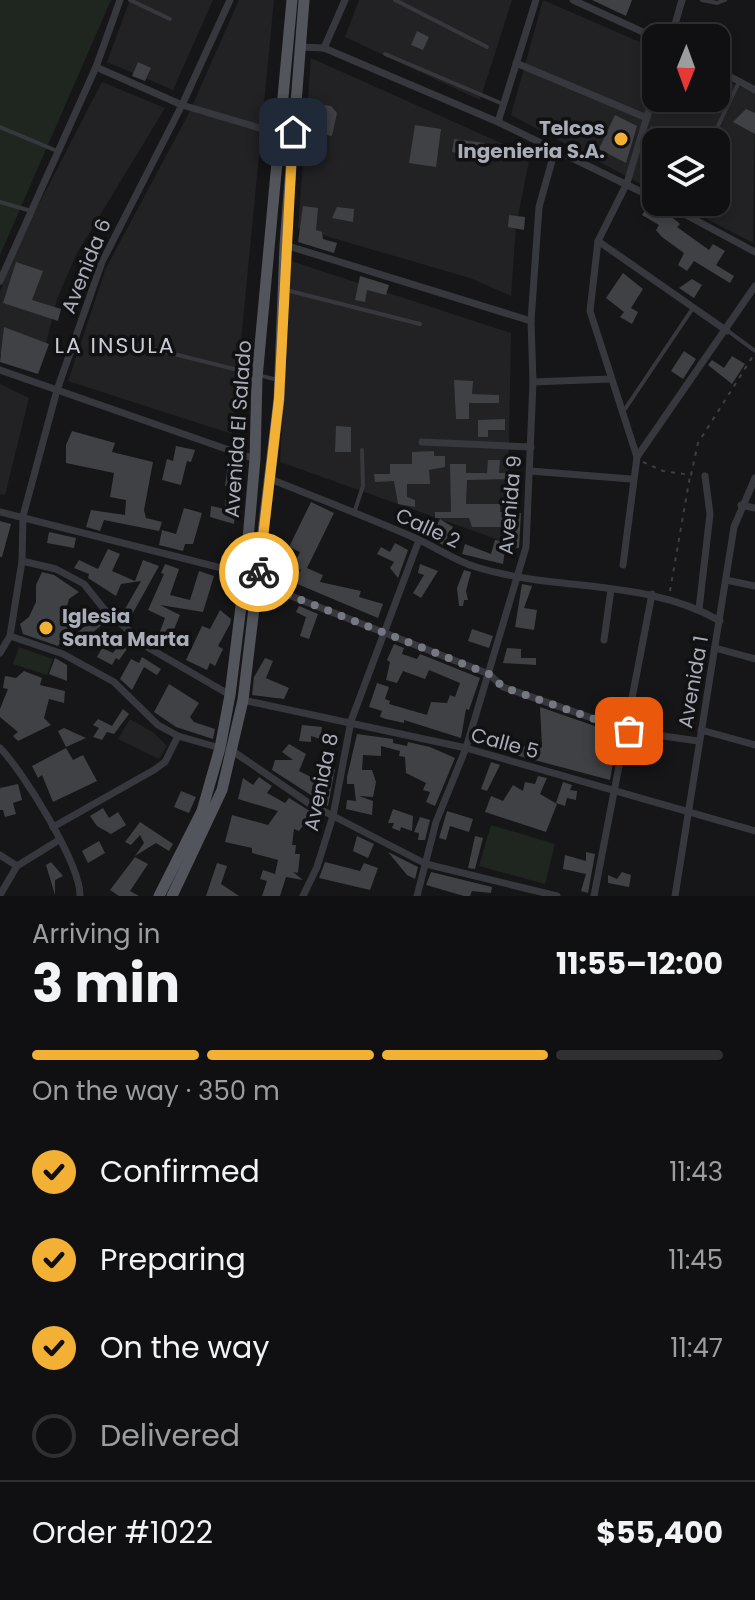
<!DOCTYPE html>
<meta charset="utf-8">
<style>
:root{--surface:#101012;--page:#1e1e20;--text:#f1f3f6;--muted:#9c9d9f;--line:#303032;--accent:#f2b134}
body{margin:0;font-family:Poppins,sans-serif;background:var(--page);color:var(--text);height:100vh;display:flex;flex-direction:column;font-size:30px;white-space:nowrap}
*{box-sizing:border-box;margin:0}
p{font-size:26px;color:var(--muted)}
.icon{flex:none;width:44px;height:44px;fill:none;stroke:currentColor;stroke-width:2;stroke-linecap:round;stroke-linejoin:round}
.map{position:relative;height:896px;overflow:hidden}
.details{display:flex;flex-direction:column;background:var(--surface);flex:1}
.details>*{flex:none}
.needle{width:52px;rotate:181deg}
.tools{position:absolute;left:642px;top:24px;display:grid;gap:16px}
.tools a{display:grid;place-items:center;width:88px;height:88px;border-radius:16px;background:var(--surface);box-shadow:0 4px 12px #0003,0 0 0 2px var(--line);font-size:40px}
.pin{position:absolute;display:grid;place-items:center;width:68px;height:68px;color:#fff;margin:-34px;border-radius:16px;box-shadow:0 4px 12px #0006}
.courier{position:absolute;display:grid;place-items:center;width:80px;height:80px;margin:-40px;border:6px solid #f2b134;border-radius:50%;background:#fff;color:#222;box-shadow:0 2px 10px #0007}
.overview em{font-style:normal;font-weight:700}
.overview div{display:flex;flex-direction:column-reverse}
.overview{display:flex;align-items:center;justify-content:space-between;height:136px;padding:0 32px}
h1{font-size:52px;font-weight:700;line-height:60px}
.bar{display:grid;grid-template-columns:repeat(4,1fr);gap:12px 8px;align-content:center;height:96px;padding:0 32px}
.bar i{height:10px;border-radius:6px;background:var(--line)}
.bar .selected{background:var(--accent)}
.bar p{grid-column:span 4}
.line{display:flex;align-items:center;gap:20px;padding:0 32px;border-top:2px solid var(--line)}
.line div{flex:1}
ol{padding:0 32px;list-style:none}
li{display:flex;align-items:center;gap:24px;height:88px}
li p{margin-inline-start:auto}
li .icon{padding:8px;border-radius:50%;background:var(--accent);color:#111;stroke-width:4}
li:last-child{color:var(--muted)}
li i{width:44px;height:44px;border:4px solid var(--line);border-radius:50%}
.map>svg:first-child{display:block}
.built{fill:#222225}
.green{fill:#1e261f}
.building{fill:#404145}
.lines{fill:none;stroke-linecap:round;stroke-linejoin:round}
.path{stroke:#3d3f44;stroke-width:2;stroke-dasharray:4 6;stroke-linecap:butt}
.lane{stroke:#37383d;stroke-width:4}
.street{stroke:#37383d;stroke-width:7}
.primary{stroke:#53555c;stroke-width:11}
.done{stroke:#757880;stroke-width:8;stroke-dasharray:0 14.4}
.route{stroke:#f2b134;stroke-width:10}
.poi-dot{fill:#f2b134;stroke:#111113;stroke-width:3}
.labels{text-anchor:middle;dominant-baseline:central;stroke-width:7;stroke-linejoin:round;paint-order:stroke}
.poi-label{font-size:20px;font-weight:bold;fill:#a8adb8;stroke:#111113;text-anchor:end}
.street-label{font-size:20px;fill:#a8adb8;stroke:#111113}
.neighbourhood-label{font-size:22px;letter-spacing:2px;fill:#c9ccd4;stroke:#111113}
</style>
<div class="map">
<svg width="755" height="896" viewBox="0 0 755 896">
<rect width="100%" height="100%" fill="#161618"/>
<g class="built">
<polygon points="130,0 213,0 173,90 107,62"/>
<polygon points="239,0 274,0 232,434 68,381 106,268 189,113"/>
<polygon points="359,0 512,0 480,100 345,37"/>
<polygon points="543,0 656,49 656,98 716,98 716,76 755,93 753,243 675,202 716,202 716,142 656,142 656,192 511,115"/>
<polygon points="311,58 530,156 516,226 511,296 470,278 298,228"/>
<polygon points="102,82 165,108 77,253 57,299 39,372 0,354 0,292 14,252"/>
<polygon points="291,261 511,333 507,543 280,462"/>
<polygon points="0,384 29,398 5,495 0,494"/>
<polygon points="130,719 154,733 167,746 159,759 118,739"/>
</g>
<g class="green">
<polygon points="0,0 111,0 0,255"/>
<polygon points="19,647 53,659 47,675 13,664"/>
<polygon points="491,825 555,844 545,884 479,866"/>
</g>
<g class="building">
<polygon points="592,0 632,0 626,16"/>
<polygon points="682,25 710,38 678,38"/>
<polygon points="417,31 429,37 423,50 411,45"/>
<polygon points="138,62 151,68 145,81 132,76"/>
<polygon points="323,105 331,106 337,113 332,136 316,133"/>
<polygon points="746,109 755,113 755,134 733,122"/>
<polygon points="615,115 637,126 626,163 599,149"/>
<polygon points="415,125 441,129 436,167 409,163"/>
<polygon points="651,126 686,142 656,142 656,158 643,152"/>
<polygon points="454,139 485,143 484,158 452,152"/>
<polygon points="648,205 666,217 668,214 680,224 677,227 709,250 713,244 725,251 716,265 734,276 730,283 694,261 687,271 678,265 684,253 662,237 656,230 659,225 642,215"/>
<polygon points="303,206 318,208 316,230 322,232 323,239 337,243 334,253 298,242"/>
<polygon points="337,207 354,209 353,222 332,218"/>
<polygon points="509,215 525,217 524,230 508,227"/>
<polygon points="16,262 43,271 32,300 61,309 58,321 3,303"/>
<polygon points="623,273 643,289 631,308 638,312 632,324 620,317 624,312 606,298"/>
<polygon points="360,276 389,285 386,295 367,290 365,302 355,300"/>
<polygon points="692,279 702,285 694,298 679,288"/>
<polygon points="4,327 49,344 38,374 0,362"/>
<polygon points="684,351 696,359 683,379 671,371"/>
<polygon points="732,356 745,364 732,384 708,365 712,360 724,368"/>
<polygon points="454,380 473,381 472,394 499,395 499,403 469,403 469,419 456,419"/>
<polygon points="505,419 505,430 488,430 488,437 478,437 478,420"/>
<polygon points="336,426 351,427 351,452 335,452"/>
<polygon points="72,431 115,443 112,452 153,462 144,510 146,518 162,522 159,531 104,520 100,531 86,527 91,510 125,515 126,500 110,497 114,473 66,463 66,445"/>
<polygon points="176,446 195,450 191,462 187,461 181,485 162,480 167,459 173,461"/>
<polygon points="434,451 434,456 445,456 445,467 429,470 430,484 407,484 407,497 415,500 415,507 398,504 394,481 375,482 374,474 390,474 390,464 412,464 412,452"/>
<polygon points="229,459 244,462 241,487 225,486"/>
<polygon points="488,460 500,460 499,473 514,473 514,479 467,480 466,504 500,504 500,512 521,513 519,548 506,546 507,527 472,527 469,518 435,518 435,512 451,512 450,464 466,464 466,473 487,473"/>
<polygon points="225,500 236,500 234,524 210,517 211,506 225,509"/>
<polygon points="311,502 334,513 307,568 323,575 320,582 361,591 359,597 383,604 378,618 295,583 301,570 293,566 300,552 289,547"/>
<polygon points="184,508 202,513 193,544 185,544 183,551 159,545 162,530 176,534"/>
<polygon points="440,519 453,527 443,545 430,538"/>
<polygon points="0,521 11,524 2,557 0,557"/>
<polygon points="49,532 76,538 74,548 47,543"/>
<polygon points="495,540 506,542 503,564 462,554 465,544 491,554"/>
<polygon points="395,543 408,550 398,578 390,568 394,562 377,554 381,547 390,552"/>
<polygon points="108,549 120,554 112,571 135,581 143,560 159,566 129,620 121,616 141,581 121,584 116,596 88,578 89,574 74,568 79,560 98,569"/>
<polygon points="165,564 179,569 170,595 190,600 199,571 214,576 203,612 160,605 180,615 167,646 156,642 165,618 148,610 164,574 161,573"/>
<polygon points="420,564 438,571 421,598 413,593 424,575 418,573"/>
<polygon points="464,570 471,572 466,591 468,600 464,600 463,606 459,606 457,588"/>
<polygon points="42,572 54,575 79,592 69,599 65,614 73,617 68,633 58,646 23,634 20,624 29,617 36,602 36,585"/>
<polygon points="522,584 532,586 524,608 537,610 534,630 515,627"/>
<polygon points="299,606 318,614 309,639 300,636 306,617 296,612"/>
<polygon points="220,610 231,619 230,624 218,646 223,649 215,666 210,663 207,670 186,660 202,626 210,629"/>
<polygon points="100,614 106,621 90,635 92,639 81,644 74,635"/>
<polygon points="472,629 493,636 489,648 468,641"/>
<polygon points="125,636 132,642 119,660 116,658 112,665 97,657 102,648 113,653"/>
<polygon points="394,644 404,648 402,654 417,659 420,654 480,678 469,710 466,709 461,738 404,720 404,723 386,719 380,717 382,711 369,707 377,683 389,687 385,699 390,701 389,704 427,715 431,702 447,703 450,695 455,697 460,683 429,670 425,679 403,671 397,683 386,680 390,662 387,660"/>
<polygon points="507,648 521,649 521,658 536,658 536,665 503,663"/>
<polygon points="142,657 161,669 157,675 144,667 132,690 120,679 131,659 139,663"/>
<polygon points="55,658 67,665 67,681 49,674"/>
<polygon points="265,658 273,661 266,678 289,688 284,699 252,695 254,677"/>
<polygon points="24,671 42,678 40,685 65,691 64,703 49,699 44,718 51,725 18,741 13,736 18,732 0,717 0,709 8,689 3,688 5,676 16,678"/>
<polygon points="169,684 199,703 190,717 194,722 215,729 213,739 176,727 154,712"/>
<polygon points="540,707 618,734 610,780 485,747 487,737 500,741 502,737 505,742 536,749 542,747"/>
<polygon points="123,709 129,714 114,734 107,732 102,740 93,737 99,728 93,725 98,719 112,726"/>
<polygon points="302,725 322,727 320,739 311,736 311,742 299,741"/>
<polygon points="64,728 86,738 66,747 58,731"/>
<polygon points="357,734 393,739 393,743 407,746 408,742 430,747 455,758 435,806 426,802 430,792 423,790 426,783 406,773 405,757 399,756 400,751 381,746 381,756 363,755 362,770 372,770 376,782 373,797 359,796 373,801 372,815 346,809 347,800 356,801 354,784 347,784 347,777"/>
<polygon points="289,744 306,754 299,771 319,781 321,768 335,769 328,806 272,770 275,760 293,760 282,752"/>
<polygon points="66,748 73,760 83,755 97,781 53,802 42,775 38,778 32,766"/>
<polygon points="491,762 500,765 487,791 481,789"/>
<polygon points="538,776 547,778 540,794 557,804 546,832 485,812 491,796 503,801 513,785 523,791 525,782 535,784"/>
<polygon points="259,777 272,786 267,793 285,803 289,798 313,813 299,831 294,829 292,845 296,845 295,854 300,854 298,873 293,872 303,880 286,877 280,896 262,896 267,881 260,879 263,870 275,874 278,860 252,853 252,848 225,842 232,815 268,825 278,811 238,799 243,778 253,785"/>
<polygon points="563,782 572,785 570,790 577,791 576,800 567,798 565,806 556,803"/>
<polygon points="18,784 22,800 13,803 16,814 5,817 3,810 0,810 0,788"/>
<polygon points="181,791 196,797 189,813 174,807"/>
<polygon points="103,808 109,818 118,812 126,825 111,834 97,826 90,816"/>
<polygon points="393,809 413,816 412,831 401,827 400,831 392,828 394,823 388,823"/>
<polygon points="447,811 473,819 469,832 450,826 446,840 439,838"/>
<polygon points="420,817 430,820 425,840 418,840 419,833 414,832"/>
<polygon points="140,822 173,844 169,851 156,843 135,856 144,843 140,835 131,845 125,842"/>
<polygon points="357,836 374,844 368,858 353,851"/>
<polygon points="475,836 483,838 475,869 468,868"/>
<polygon points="99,841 105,853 88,863 82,851"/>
<polygon points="388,852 418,867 415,879 407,875"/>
<polygon points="586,852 595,854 588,893 581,891 586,874 563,869 565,855 586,861"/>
<polygon points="135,857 148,864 130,891 139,896 119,896 110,890"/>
<polygon points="51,862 63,876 55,880 55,895 46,865"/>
<polygon points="325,862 360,871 364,863 378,868 370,890 319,878"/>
<polygon points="217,863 227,866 221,884 239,896 206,896"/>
<polygon points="431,872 492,887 491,893 472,891 470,896 464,896 426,885"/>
<polygon points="622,872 631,875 629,887 608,883 608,875 617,879"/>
</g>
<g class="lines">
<g class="path">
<polyline points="643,462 663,471 691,475 698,443 753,356"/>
<polyline points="670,591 690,476"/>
</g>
<g class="lane">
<polyline points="130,0 170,19"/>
<polyline points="395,0 487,47"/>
<polyline points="702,0 717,3 725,0"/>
<polyline points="385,54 503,104"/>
<polyline points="0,127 57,151"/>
<polyline points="716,130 739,82"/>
<polyline points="0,202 31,211"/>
<polyline points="286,290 420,324"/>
<polyline points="728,331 755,351"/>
<polyline points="114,339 278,380"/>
<polyline points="623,412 693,308"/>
<polyline points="354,513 363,486 362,450"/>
</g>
<g class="street">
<polyline points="573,0 656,38"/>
<polyline points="671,38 682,0"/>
<polyline points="300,47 324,48 498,122 656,199"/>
<polyline points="324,48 345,0"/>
<polyline points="516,63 647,118"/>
<polyline points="96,67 182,105 280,134"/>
<polyline points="716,69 755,90"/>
<polyline points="498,122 536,0"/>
<polyline points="662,202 755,252"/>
<polyline points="598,241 727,331"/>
<polyline points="285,245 531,321"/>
<polyline points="0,281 96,67 120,0"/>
<polyline points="0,370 255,459"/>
<polyline points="533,382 610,379"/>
<polyline points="422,442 531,447"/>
<polyline points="637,457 590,311 598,241 627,183 656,87"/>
<polyline points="530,471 631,479"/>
<path d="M268,478C317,498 367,517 415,538C436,547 455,561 476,567C556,592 646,578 720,621"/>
<polyline points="741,505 755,508"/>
<polyline points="0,512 245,574"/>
<polyline points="22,561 56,569 84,584 104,609 149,648 230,695"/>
<polyline points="623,565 637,457 755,286"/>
<polyline points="726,580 755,586"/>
<polyline points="258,583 489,674 503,687 629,731 698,741"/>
<polyline points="699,609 710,514 705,476"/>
<polyline points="10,636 63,654 114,682 158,725 178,736 220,748"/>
<polyline points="604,640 611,589"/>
<polyline points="715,648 755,659"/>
<polyline points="0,653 10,636 22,561 23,516 57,390 102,262 182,105 230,0"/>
<polyline points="243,700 466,748 755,831"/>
<polyline points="701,730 755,745"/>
<path d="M0,748C23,771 81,865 80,896"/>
<polyline points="234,752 310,804 426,864 557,896"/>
<polyline points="53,827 154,770 165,762 178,736"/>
<polyline points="0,855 17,866"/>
<polyline points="0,895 17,866 59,840"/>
<polyline points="303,896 317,867 333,816 351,721 419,540"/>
<polyline points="417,896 436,822 466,748 526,547 533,382 531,321 539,207 555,150"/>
<polyline points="594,896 652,594"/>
<polyline points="675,896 734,527 755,478"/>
</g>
<g class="primary">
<polyline points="159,896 202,811 220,748 230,695 245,574 255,459 257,378 292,0"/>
<polyline points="172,896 222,790 243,700 279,399 285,245 304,0"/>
</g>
</g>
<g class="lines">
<polyline class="done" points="259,572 258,583 489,674 503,687 629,731"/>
<polyline class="route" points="259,572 279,399 293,132"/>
</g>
<g class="poi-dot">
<circle cx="621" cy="139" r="8"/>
<circle cx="46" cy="628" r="8"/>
</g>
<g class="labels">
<g class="poi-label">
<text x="605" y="128">Telcos<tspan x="605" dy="23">Ingenieria S.A.</tspan></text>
<text x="62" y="616" text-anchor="start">Iglesia<tspan x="62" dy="23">Santa Marta</tspan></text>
</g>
<g class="street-label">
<text transform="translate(86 266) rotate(-68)">Avenida 6</text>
<text transform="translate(238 429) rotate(-86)">Avenida El Salado</text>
<text transform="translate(510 505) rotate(-85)">Avenida 9</text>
<text transform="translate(428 528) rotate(25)">Calle 2</text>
<text transform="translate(693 682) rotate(-80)">Avenida 1</text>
<text transform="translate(505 743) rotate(15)">Calle 5</text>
<text transform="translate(321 782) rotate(-78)">Avenida 8</text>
</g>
<g class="neighbourhood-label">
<text x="115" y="345">LA INSULA</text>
</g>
</g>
</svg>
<div class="tools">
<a><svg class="needle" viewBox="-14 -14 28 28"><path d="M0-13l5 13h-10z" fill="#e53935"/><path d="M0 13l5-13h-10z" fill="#9c9d9f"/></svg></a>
<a><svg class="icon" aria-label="layers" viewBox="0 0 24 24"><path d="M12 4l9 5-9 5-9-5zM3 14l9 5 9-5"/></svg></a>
</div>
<div class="pin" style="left:629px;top:731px;background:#ea580c"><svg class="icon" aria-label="bag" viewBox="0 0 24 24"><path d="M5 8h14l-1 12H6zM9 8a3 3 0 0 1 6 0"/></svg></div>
<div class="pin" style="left:293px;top:132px;background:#1f2937"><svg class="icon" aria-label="home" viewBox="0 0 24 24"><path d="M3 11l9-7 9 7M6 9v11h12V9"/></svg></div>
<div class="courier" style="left:259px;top:572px"><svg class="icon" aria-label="bike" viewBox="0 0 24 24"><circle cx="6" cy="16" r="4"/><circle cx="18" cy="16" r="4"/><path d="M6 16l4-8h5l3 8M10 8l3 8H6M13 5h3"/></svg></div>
</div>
<section class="details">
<div class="overview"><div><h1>3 min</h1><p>Arriving in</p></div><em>11:55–12:00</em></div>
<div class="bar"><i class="selected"></i><i class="selected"></i><i class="selected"></i><i></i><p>On the way · 350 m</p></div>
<ol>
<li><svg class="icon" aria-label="check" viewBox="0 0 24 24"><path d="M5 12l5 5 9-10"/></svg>Confirmed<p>11:43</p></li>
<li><svg class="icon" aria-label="check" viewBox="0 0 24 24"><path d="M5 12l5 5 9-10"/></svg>Preparing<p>11:45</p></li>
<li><svg class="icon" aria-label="check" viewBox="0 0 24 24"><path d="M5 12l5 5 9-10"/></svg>On the way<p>11:47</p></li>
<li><i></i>Delivered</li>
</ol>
<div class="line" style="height:104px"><div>Order #1022</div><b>$55,400</b></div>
</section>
